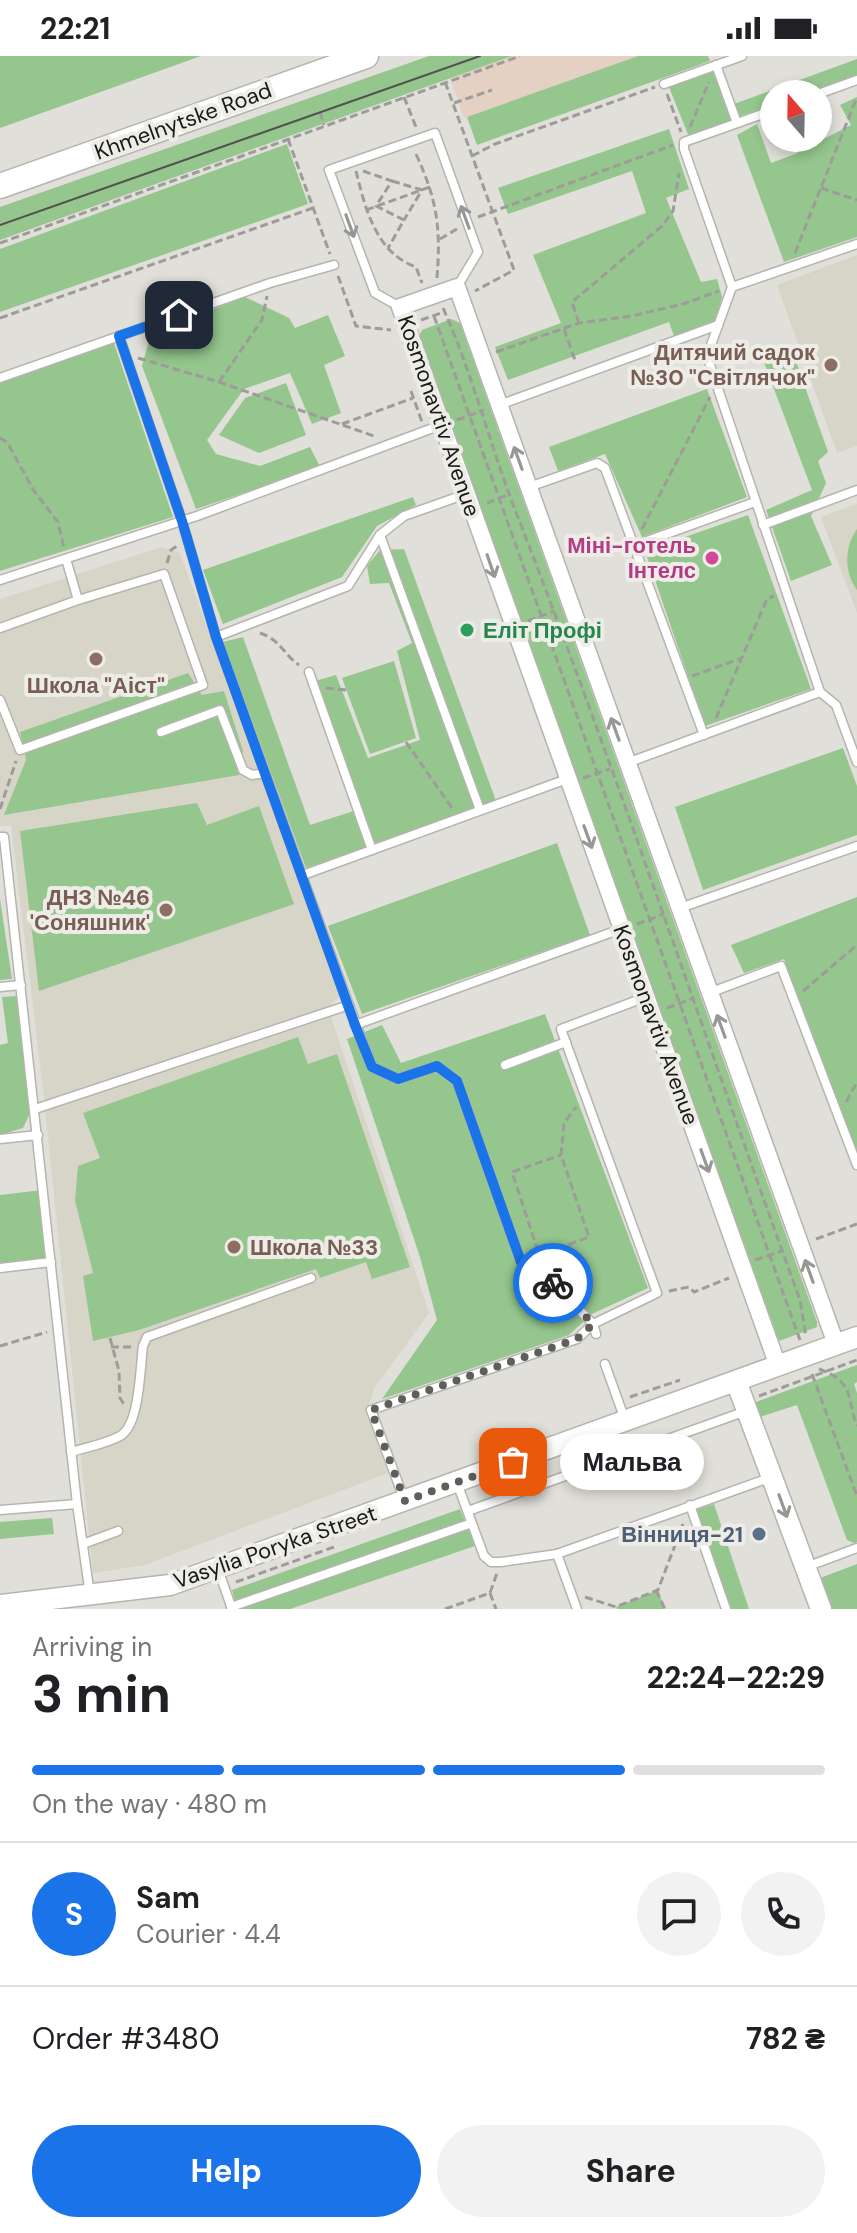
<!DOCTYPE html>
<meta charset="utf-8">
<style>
:root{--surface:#fff;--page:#f2f2f2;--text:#202124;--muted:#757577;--line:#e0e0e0;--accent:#1a73e8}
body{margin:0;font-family:"DM Sans",sans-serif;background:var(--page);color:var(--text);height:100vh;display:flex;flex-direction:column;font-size:30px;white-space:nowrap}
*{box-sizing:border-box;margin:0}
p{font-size:26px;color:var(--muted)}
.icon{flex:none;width:44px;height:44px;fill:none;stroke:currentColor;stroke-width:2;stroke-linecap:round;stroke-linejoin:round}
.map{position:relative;height:1553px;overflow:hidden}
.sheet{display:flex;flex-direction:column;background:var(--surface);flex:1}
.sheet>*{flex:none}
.needle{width:52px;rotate:340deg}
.buttons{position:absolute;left:760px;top:24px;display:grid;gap:16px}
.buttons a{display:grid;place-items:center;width:72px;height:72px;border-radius:50%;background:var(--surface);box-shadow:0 4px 12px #0003;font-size:40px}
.pin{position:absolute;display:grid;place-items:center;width:68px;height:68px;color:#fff;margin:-34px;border-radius:16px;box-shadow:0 4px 12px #0006}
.courier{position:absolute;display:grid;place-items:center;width:80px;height:80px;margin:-40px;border:6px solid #1a73e8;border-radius:50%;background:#fff;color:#222;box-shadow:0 2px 10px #0007}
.bubble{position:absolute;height:56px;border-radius:28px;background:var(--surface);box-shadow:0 4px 12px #0003;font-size:26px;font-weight:700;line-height:56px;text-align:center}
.summary em{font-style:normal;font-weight:700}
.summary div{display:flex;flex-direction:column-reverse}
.summary{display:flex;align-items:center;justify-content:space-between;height:136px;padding:0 32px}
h1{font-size:52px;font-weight:700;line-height:60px}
.bar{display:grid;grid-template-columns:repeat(4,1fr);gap:12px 8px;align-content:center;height:96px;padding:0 32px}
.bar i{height:10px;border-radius:6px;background:var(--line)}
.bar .selected{background:var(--accent)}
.bar p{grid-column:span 4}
.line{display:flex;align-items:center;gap:20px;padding:0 32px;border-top:2px solid var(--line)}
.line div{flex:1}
.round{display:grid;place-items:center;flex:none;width:84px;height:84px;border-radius:42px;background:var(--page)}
.button{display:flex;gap:16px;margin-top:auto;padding:16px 32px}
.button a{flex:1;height:92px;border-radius:48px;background:var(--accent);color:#fff;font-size:32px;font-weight:700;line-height:92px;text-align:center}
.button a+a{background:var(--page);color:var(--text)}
.status{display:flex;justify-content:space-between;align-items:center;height:56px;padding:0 40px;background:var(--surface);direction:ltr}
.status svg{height:22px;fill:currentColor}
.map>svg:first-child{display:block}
.commercial{fill:#e5d1c3}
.built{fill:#d7d5c8}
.green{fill:#95c68e}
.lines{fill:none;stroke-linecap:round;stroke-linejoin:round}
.service-casing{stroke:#b5b4ae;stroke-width:11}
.minor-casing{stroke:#b5b4ae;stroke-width:19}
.tertiary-casing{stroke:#b5b4ae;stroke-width:23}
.primary-casing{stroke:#b5b4ae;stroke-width:27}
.path{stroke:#9d9c98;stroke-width:3;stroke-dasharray:8 4;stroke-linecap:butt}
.service{stroke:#fff;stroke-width:8}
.minor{stroke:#fff;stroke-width:16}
.tertiary{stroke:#fff;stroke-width:20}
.primary{stroke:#fff;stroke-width:24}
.tram{stroke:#52524f;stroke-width:2}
.oneway{stroke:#979796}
.done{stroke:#5e5e5a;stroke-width:8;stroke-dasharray:0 14.4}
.route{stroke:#1a73e8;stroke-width:10}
.education-dot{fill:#8d6e63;stroke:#edece6;stroke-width:3}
.hotel-dot{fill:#d1479c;stroke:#edece6;stroke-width:3}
.leisure-dot{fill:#2e9e5b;stroke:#edece6;stroke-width:3}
.service-dot{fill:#5c6f8a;stroke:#edece6;stroke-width:3}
.labels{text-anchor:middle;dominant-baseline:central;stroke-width:8;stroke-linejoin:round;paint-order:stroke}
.street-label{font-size:22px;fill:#181816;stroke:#edece6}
.education-label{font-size:22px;font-weight:bold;fill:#785e54;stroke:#edece6;text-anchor:end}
.hotel-label{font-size:22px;font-weight:bold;fill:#b23c85;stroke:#edece6;text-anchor:end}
.leisure-label{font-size:22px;font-weight:bold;fill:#27864d;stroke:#edece6;text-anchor:start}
.service-label{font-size:22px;font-weight:bold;fill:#4e5e75;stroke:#edece6;text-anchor:end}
</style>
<div class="status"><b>22:21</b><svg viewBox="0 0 49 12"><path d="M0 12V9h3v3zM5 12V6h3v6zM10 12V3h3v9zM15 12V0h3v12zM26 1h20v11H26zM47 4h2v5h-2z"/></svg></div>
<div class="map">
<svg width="857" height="1553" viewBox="0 0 857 1553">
<rect width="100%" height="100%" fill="#e0dfd9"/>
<polygon class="commercial" points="512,0 638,0 464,62 450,22"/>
<g class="built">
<polygon points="857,199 857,390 837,397 777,229"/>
<polygon points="857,448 857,557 821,461"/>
<polygon points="162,491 180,497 341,939 328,951 429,1257 375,1331 366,1356 388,1417 145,1509 93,1517 44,1042 11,769 0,770 0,543"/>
</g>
<g class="green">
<polygon points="0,0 201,0 0,72"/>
<polygon points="429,0 512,0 0,184 0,151"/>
<polygon points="638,0 708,0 710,5 477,89 467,61"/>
<polygon points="857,3 857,20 804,38 774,38 774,49 738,61 734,48"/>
<polygon points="716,15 733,65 689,81 669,31"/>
<polygon points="857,41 857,181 784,206 737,79 757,68 771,107 798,97 791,87 800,82 815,82 818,86 851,69 840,49"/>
<polygon points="669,73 689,133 666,142 701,226 717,223 722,241 715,266 674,280 669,266 508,324 495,291 561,267 533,199 646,157 632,115 508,158 498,132"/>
<polygon points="287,88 308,148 0,256 0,193"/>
<polygon points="245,241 289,262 295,272 328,259 345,300 324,309 341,357 312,368 290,317 244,333 207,384 216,398 260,410 310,391 320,411 196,453 142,310 151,277"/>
<polygon points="451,263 460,267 817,1266 817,1271 779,1285 418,283 422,274"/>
<polygon points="114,287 173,461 0,515 0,327"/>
<polygon points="791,291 828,396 818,405 826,427 811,460 832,509 791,525 766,454 812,434 762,301"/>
<polygon points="286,327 306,379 259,397 219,379 245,342"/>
<polygon points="707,333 747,441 642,481 605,398 558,415 549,391"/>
<polygon points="413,441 416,449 377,470 342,521 223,568 203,514"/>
<polygon points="748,459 811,633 705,670 645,495"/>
<path d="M857,473V534C844,517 844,491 857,473Z"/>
<polygon points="404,493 496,745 306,812 223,586 243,581 310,769 360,753 315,625 336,619 368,702 420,684 397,595 412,587 389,527 370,528 367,510 380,494"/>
<polygon points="394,605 416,682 370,698 342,622"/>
<polygon points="188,617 202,639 224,635 243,695 239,719 4,759 26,704 20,676"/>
<polygon points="843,692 857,730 857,779 703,834 675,751"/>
<polygon points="197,747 207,769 259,750 294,848 39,935 20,775"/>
<polygon points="557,787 590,879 362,958 328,870"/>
<polygon points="857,841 857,1100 784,903 744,917 731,889"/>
<polygon points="0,843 12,923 0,924"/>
<polygon points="18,940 31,1055 23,1072 0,1079 0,989 8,987 2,941"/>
<polygon points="545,958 648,1232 592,1258 569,1279 382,1343 437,1264 420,1201 347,983 382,969 401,1007"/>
<polygon points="298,981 308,1008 337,998 410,1211 372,1223 366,1206 320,1222 316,1213 139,1274 93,1285 83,1220 93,1217 75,1145 78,1110 100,1102 83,1057"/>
<polygon points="42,1134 50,1204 0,1210 0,1139"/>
<polygon points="857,1309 857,1326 854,1328 857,1337 857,1486 854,1487 847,1484 797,1349 760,1361 756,1346"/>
<polygon points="714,1448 749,1553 731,1553 695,1454"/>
<polygon points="460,1453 475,1490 290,1553 237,1553 232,1534"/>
<polygon points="52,1462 54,1478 0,1483 0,1466"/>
<polygon points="857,1508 857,1553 831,1553 820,1522"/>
<polygon points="658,1534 665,1553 617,1553 616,1551"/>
</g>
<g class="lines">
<g class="service-casing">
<g id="service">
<polyline points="716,9 737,67"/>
<polyline points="664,28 742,0"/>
<polyline points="818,38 857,24"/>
<polyline points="774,54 684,86 684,93 732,231 707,300 820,636 836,649 857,706"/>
<polyline points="732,231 857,188"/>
<polyline points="400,251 375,237 329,114 435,77 478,196 457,231"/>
<polyline points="0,322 270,227 334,209"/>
<polyline points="499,349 718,269"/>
<polyline points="529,431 597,407 605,412 704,679"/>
<polyline points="763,469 857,434"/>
<polyline points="380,479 480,754"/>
<polyline points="633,490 755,446"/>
<polyline points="66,503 78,544"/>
<polyline points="0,524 197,460 441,369"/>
<polyline points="0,572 78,544 164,518 203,629 20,694 0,644"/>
<polyline points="216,581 348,530 380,479 404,460 466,438"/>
<polyline points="309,616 372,794"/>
<polyline points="161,676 220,654 243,714 252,719 265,717"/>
<polyline points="627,707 820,636"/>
<polyline points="0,781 4,781 77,1448 90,1539"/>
<polyline points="303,819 567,723"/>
<polyline points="680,852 857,790"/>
<polyline points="0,931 21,929"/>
<polyline points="709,937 781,910 857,1109"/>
<polyline points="349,949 372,1011 398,1023 437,1010 457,1025 521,1206 552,1226 593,1268 596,1278"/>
<polyline points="355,969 621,873"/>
<polyline points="505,1009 566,986"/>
<polyline points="35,1053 349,949 216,581 182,465 119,280"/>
<polyline points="0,1083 38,1079"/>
<polyline points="0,1212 51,1206"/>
<polyline points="605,1308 625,1364"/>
<path d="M71,1396C87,1391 106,1388 120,1380C140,1369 140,1312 143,1290L147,1281L311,1222"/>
<polyline points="457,1427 484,1500 491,1506 501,1506 557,1498 772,1421"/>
<polyline points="404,1443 371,1354 577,1283 593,1268 657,1237 561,973 646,941"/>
<polyline points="690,1449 726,1553"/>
<polyline points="0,1454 77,1448"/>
<polyline points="468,1455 746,1355"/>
<polyline points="83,1488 118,1475"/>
<polyline points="557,1498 577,1553"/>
<polyline points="806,1511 857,1492"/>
<polyline points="218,1513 232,1553"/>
<polyline points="231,1551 472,1467"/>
</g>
</g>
<g class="minor-casing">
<polyline id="minor" points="778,1310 400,251 457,231 836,1288"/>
</g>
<g class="tertiary-casing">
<g id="tertiary">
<polyline points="736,1325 821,1553"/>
<polyline points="0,1549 170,1529 857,1281"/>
</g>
</g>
<g class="primary-casing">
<polyline id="primary" points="0,130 366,0"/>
</g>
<g class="path">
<polyline points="445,26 514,214 475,235"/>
<polyline points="667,38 681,76"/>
<polyline points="404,41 416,71"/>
<polyline points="454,47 492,34"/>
<polyline points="320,56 324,69"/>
<polyline points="690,71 709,26"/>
<polyline points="288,83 330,198"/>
<path d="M416,98C437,144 441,171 437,222"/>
<polyline points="472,100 495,88 655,31"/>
<path d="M356,115C365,152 376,197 416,211L422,227"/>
<polyline points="363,115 392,125 376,150 404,164 388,192"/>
<polyline points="392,125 422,134 404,164"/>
<polyline points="821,132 857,144"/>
<polyline points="366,154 430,131"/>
<polyline points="478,161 673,89"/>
<polyline points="440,183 457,173"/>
<polyline points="0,187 520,0"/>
<polyline points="795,197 857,41"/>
<polyline points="338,220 356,270 391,274"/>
<path d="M443,252C472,316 489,386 514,451C616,713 704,980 800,1244L806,1281"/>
<polyline points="434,260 800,1284"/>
<polyline points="0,262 313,152"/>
<polyline points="421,264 444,256"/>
<polyline points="579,267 572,246 662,170 673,155 679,117"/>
<polyline points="564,273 576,307"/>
<polyline points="496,296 579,267 632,260 683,248 719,235"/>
<polyline points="138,302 219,326 374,380"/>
<polyline points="219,326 262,264 267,240"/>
<polyline points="411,335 422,366"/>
<polyline points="457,364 484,354"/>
<polyline points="342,368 413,342"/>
<polyline points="0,382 7,386 34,435 58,466 64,492"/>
<polyline points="487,447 510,438"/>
<polyline points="642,473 710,341"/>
<polyline points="167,507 171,494 177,490"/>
<polyline points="528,565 554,555"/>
<path d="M260,577C282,585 282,597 299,609"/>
<polyline points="692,620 742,602"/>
<polyline points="326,632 347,634"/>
<polyline points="716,662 767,543 774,540"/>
<polyline points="406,686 452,752"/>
<polyline points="583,722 610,713"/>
<polyline points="0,753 16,705"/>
<polyline points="637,868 664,858"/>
<polyline points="803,935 857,889"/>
<polyline points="667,952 694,942"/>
<polyline points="846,1046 857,1026"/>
<polyline points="816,1183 857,1168"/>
<polyline points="548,1196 539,1198 512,1116 561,1099"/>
<polyline points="755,1204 782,1195"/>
<polyline points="550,1210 548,1196 589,1181 561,1099 564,1067 576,1051"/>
<polyline points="669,1235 689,1231 694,1236 729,1222"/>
<polyline points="110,1282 119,1315 120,1342 125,1350"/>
<polyline points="0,1290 47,1276"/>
<polyline points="111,1291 131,1291"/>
<path d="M819,1313C855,1326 846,1341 857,1370"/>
<polyline points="812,1318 857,1440"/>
<polyline points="759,1340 857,1304"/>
<polyline points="630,1341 680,1324"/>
<polyline points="236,1526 334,1491"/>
<polyline points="656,1534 665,1553"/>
<polyline points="490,1537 496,1553"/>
<polyline points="585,1541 616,1551 658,1534 683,1468"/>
<polyline points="445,1553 490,1537 497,1517"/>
</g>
<use href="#service" class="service"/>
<use href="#minor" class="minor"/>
<use href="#tertiary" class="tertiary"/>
<use href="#primary" class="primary"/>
<polyline class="tram" points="0,169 480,0"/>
</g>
<defs><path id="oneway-shaft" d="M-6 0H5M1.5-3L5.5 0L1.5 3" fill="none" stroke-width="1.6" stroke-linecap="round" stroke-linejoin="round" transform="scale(2)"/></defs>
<g class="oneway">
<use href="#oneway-shaft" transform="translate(465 161) rotate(-110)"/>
<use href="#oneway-shaft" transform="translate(350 170) rotate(70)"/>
<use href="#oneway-shaft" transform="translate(518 402) rotate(-110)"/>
<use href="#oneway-shaft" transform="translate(491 510) rotate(71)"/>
<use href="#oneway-shaft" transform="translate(615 673) rotate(-110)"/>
<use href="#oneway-shaft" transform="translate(588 781) rotate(70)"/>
<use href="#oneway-shaft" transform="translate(721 970) rotate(-110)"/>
<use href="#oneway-shaft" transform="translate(705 1105) rotate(70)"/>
<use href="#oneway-shaft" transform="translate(809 1215) rotate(-110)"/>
<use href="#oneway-shaft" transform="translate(783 1450) rotate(70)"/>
</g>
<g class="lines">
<polyline class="done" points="513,1406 405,1445 371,1354 577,1283 593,1268 553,1227"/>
<polyline class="route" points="179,259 119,280 182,465 216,581 355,969 372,1011 398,1023 437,1010 457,1025 521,1206 553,1227"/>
</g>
<g class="education-dot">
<circle cx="831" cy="309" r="8"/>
<circle cx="96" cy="603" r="8"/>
<circle cx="166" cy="854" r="8"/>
<circle cx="234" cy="1191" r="8"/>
</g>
<circle class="hotel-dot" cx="712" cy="502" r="8"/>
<circle class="leisure-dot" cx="467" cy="574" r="8"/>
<circle class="service-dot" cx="759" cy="1478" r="8"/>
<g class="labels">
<g class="street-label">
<text transform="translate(183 65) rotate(-20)">Khmelnytske Road</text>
<text transform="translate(439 360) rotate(71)">Kosmonavtiv Avenue</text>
<text transform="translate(656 969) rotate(70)">Kosmonavtiv Avenue</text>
<text transform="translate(275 1491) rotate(-19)">Vasylia Poryka Street</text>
</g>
<g class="education-label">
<text x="815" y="296">Дитячий садок<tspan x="815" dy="25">№30 "Світлячок"</tspan></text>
<text x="96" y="629" text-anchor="middle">Школа "Аіст"</text>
<text x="150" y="841">ДНЗ №46<tspan x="150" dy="25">'Соняшник'</tspan></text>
<text x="250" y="1191" text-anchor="start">Школа №33</text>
</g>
<g class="hotel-label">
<text x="696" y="489">Міні-готель<tspan x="696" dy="25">Інтелс</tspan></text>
</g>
<g class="leisure-label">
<text x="483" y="574">Еліт Профі</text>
</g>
<g class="service-label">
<text x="743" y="1478">Вінниця-21</text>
</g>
</g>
</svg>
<div class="buttons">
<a><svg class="needle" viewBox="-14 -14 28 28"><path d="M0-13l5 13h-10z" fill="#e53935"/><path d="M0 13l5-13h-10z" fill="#757577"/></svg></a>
</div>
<div class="pin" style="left:513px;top:1406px;background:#ea580c"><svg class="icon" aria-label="bag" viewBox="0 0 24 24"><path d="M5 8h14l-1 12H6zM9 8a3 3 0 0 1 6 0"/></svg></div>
<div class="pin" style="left:179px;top:259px;background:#1f2937"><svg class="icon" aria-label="home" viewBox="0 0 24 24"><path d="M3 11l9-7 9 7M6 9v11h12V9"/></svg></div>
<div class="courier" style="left:553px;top:1227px"><svg class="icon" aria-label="bike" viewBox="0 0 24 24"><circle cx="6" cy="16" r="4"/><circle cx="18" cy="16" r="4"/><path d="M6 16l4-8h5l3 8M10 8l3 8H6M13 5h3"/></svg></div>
<div class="bubble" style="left:560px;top:1378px;width:144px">Мальва</div>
</div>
<section class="sheet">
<div class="summary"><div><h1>3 min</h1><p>Arriving in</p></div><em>22:24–22:29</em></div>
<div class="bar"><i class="selected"></i><i class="selected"></i><i class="selected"></i><i></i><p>On the way · 480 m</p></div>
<div class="line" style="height:144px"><b class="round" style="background:var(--accent);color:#fff">S</b><div><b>Sam</b><p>Courier · 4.4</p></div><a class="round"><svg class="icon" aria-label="chat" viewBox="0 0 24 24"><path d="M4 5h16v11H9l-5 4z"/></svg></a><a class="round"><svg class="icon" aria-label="phone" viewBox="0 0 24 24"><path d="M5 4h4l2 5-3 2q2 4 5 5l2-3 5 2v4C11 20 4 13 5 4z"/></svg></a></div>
<div class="line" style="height:104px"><div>Order #3480</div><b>782 ₴</b></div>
<div class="button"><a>Help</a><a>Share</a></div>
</section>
